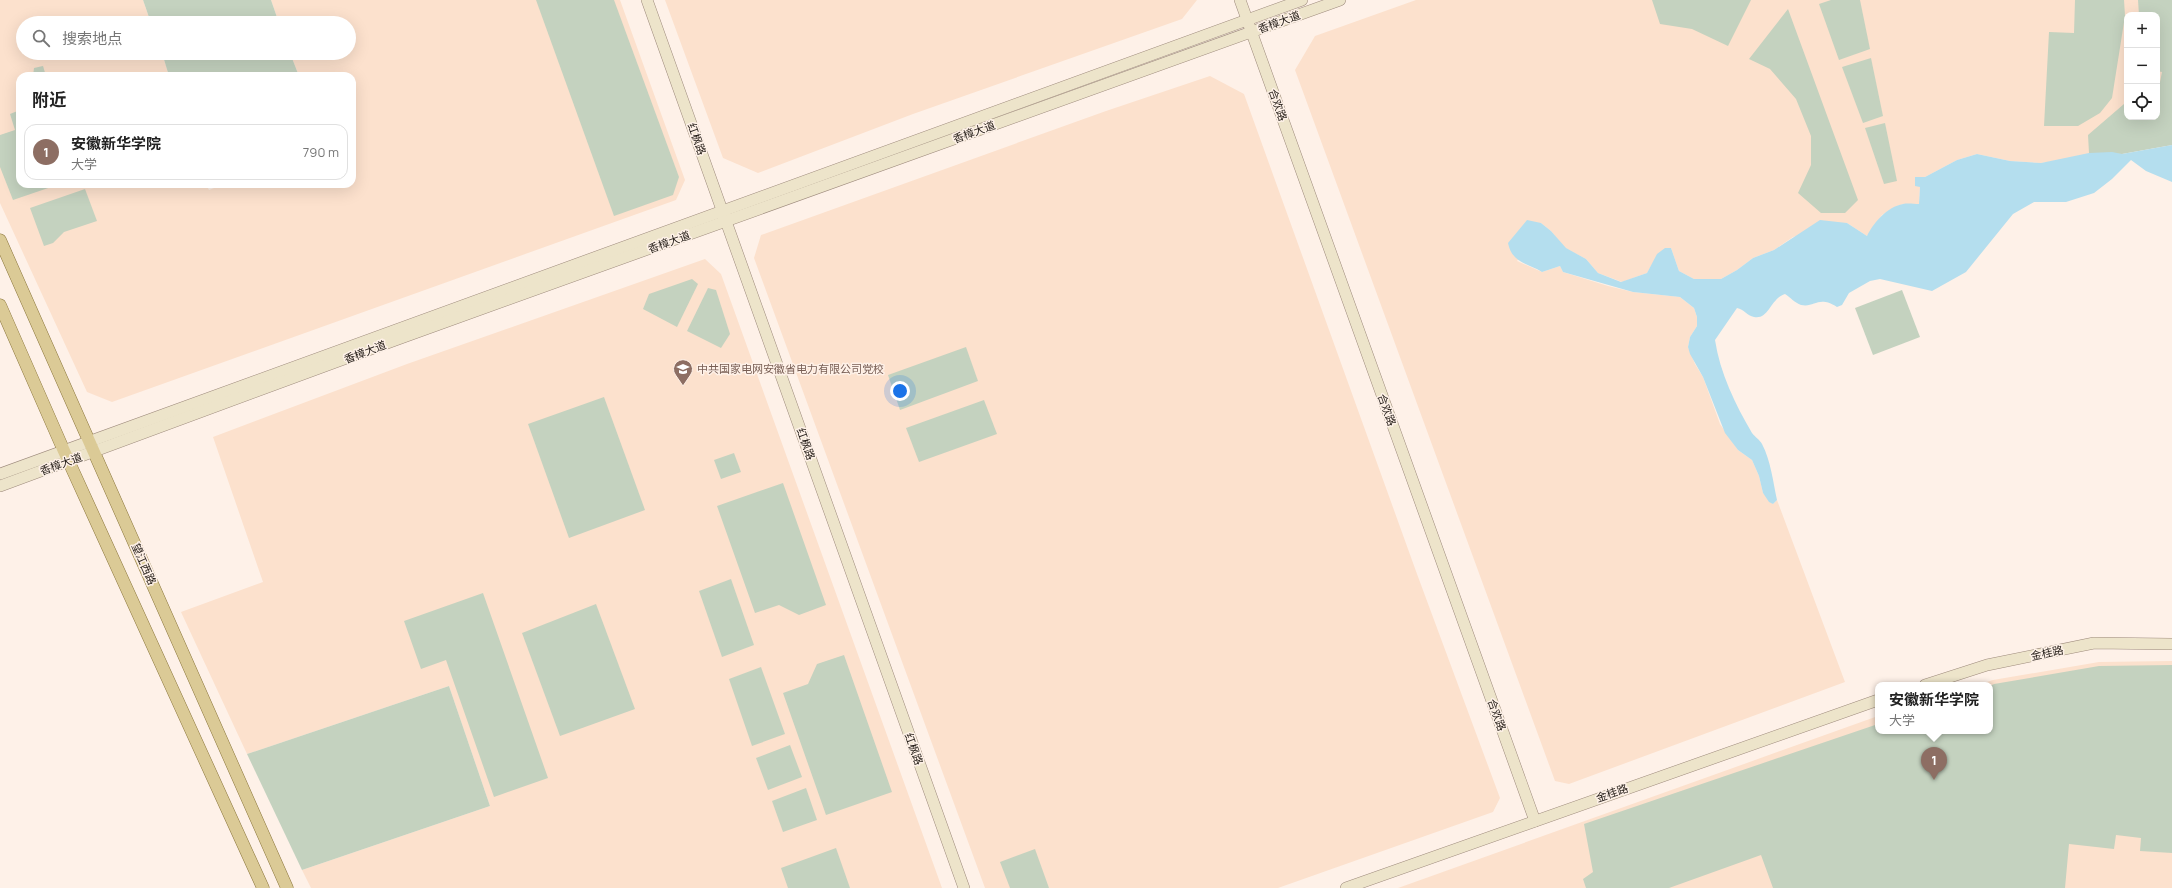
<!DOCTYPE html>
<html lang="zh">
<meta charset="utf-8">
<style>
body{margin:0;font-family:Manrope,"Noto Sans SC",sans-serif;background:#f2f2f2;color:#222}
.controls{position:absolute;right:12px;top:12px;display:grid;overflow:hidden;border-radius:8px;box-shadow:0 4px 16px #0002}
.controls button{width:36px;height:36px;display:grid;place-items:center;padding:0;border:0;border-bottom:1px solid #e0e0e0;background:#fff;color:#222;font:20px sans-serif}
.you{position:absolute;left:900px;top:391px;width:14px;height:14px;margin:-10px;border:3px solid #fff;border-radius:50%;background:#1a73e8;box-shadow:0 0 0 6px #1a73e833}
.badge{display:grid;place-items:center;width:26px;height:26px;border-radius:50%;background:#725328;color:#fff;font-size:13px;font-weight:700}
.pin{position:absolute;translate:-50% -33px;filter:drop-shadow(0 1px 2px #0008)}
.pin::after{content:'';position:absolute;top:21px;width:14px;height:12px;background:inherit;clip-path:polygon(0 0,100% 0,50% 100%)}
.popup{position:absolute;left:1875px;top:682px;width:118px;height:52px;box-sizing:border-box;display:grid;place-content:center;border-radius:8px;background:#fff;filter:drop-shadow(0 1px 3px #0005);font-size:13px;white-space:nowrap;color:#767676}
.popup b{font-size:15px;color:#222}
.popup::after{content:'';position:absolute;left:50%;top:100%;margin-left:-8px;border:8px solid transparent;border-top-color:#fff}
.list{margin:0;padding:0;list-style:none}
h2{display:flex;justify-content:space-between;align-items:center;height:52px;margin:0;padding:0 16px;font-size:17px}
h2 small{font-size:13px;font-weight:400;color:#767676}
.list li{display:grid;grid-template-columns:26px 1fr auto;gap:12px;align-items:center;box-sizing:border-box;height:56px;margin:0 8px 8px;padding:0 8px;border:1px solid #e0e0e0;border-radius:12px}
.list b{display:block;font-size:15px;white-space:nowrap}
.list p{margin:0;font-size:13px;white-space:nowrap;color:#767676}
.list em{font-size:13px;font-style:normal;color:#767676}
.icon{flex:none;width:22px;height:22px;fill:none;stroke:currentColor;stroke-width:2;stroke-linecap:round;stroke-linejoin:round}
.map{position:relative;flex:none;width:2172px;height:888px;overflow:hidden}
.search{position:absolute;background:#fff;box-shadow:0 4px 16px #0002;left:16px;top:16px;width:340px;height:44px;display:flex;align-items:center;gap:10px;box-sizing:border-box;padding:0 14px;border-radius:22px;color:#767676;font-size:15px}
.panel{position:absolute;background:#fff;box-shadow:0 4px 16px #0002;left:16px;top:72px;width:340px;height:116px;border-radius:12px}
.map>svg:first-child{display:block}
</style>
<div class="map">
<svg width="2172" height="888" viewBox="0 0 2172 888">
<rect width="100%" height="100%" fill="#fef1e8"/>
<g fill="#fce1cd" fill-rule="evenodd">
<path d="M0,0H143L151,23H23V53H162L169,76H20V184H206L209,190L224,184H352V76H299L290,53H349V23H279L271,0H620L685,180L676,200L112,402L87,392L0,203Z"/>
<path d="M665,0H1197L1182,19L913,114L758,173L723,158Z"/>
<path d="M1416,0H2172V145L2041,163L2010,161L1977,154L1957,160L1925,177H1915L1920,187L1919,204H1903L1893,208L1882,215L1867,236L1847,223L1793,237L1774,250L1753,258L1737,270L1721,279H1694L1679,271L1671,248L1651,266L1647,273L1622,282L1598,273L1586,259L1565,248L1551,231L1541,223L1517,261L1542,272L1560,266L1563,272L1608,286L1633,292L1680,297L1694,308L1697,317V326L1690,337L1688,347L1695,364L1703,377L1720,424L1738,450L1752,460L1759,476L1763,493L1773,504L1777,500L1845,682L1569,784L1555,781L1295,70L1315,36ZM2127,15H2157V117H2127Z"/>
<path d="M1210,76L1244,94L1417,574L1500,798L1493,812L1278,888H985L754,258L761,235L1106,111Z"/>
<path d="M705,259L721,274L942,888H311L302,870L490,806L449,686L247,754L181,612L263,582L213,437L407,364Z"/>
<path d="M2172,661V888H1398L1878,716V731H1990V685H1977L1993,680L2099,662Z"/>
</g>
<g fill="#c4d2bf">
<path d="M143,0H271L279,23H151Z"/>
<path d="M536,0H614L679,177L673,195L614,216Z"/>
<path d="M1652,0H1751L1728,46L1692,29L1660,24Z"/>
<path d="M1831,0H1860L1870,49L1839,60L1819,4Z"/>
<path d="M2075,0H2124L2125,16L2112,98L2100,113L2078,126H2044L2049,32L2074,33Z"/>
<path d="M2138,0H2172V145L2122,154L2089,153L2088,135L2124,104L2127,105V117H2157V97L2162,72L2157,71V15H2139Z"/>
<path d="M1788,9L1858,200L1845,213H1821L1798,193L1811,165V136L1796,99L1770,69L1749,59Z"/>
<path d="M162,53H290L299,76H169Z"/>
<path d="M1871,58L1883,116L1863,123L1842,67Z"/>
<path d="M43,66L46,76H33L34,68Z"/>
<path d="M20,110V184H60L13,200L0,167V135L15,130L10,114Z"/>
<path d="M1885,123L1897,181L1884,184L1865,128Z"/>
<path d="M85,189L97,221L64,232L53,243L44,246L30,208Z"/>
<path d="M692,279L698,284L677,327L643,309L649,294Z"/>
<path d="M708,288L716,290L730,334L721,348L687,331Z"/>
<path d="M1902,290L1920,337L1873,355L1855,308Z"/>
<path d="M966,347L978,381L900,410L888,375Z"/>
<path d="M604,397L645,510L569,538L528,424Z"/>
<path d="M984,400L997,434L919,462L906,428Z"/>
<path d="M734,453L741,472L721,479L714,460Z"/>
<path d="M783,483L826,605L799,615L779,605L755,613L717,506Z"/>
<path d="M731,579L754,645L722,657L699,591Z"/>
<path d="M483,593L548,778L494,797L446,660L421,669L404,621Z"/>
<path d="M596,604L635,709L560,736L522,633Z"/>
<path d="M844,655L892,792L826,815L783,693L808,684L817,664Z"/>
<path d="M2172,665V853L2140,851L2141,838L2116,835L2114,849L2069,844L2065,888H1773L1761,855L1669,888H1586L1583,879L1593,872L1584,824L1878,724V731H1990V686L1994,684L2099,666Z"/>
<path d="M761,667L785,734L752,746L729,679Z"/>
<path d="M449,686L490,806L302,870L247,754Z"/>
<path d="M790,745L802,777L768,790L756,758Z"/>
<path d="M806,788L817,820L783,832L772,801Z"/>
<path d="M836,848L850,888H788L781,868Z"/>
<path d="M1035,849L1049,888H1010L1000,862Z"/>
</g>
<path fill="#b4deee" d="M2172,145V182L2146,171L2131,160L2112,179L2094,193L2066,202H2034L2013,214L1966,272L1932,291L1880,279L1870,281L1849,293L1842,305L1837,307C1818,295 1815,308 1801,305C1795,303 1790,297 1785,294C1770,299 1769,320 1754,317C1747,316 1744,309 1737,308L1715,340C1720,373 1735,404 1752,433C1755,437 1760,440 1762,444C1771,461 1773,482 1777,500L1773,504L1769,502L1763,493L1759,476L1752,460L1738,450L1725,433L1703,377L1690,354L1688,347L1690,337L1697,326V317L1694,308L1680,297L1633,292L1563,272L1560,266L1542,272C1527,263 1512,263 1508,243L1527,220L1541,223L1551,231L1566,248L1586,259L1598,273L1621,282L1647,273L1657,254L1665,248H1671L1679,271L1694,279H1721L1737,270L1753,258L1774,250L1820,220L1847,223L1867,236C1874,222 1887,207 1903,204C1908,203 1914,204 1919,204L1920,187L1915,186V177H1925L1957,160L1977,154L2010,161L2041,163L2089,153L2112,152L2122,154Z"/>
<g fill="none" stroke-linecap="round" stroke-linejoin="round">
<g stroke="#9d8a7c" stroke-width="12">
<g id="secondary">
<path d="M647,0L964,888"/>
<path d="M1240,0L1535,821"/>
<path d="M0,474L1302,0"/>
<path d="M0,486L398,339L1340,0"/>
<path d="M1925,685L1987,665L2094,643L2172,644"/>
<path d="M1346,888L1878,700"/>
</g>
</g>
<g stroke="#8b763c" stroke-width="13">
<g id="primary">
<path d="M0,240L287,888"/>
<path d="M0,305L64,451L263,888"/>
</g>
</g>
<use href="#secondary" stroke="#ede4ca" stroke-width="11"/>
<use href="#primary" stroke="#dbca96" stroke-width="12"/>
</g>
<defs>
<g id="university-pin" transform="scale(1)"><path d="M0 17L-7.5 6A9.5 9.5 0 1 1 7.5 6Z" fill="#8d6e63" stroke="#fef1e8"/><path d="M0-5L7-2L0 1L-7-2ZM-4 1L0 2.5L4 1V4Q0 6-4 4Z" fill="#fff"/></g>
</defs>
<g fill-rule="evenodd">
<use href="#university-pin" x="683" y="369"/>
</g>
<g text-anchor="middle" stroke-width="3" stroke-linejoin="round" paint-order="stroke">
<g font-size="11" fill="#231c16" stroke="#fef1e8">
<text transform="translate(1279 22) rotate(-20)" y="4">香樟大道</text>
<text transform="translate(1278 105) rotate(70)" y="4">合欢路</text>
<text transform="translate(974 132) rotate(-20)" y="4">香樟大道</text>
<text transform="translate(697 139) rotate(70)" y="4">红枫路</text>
<text transform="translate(669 242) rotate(-20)" y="4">香樟大道</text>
<text transform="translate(365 352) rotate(-21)" y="4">香樟大道</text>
<text transform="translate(1387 410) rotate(70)" y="4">合欢路</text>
<text transform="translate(806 444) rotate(70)" y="4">红枫路</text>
<text transform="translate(61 464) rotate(-20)" y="4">香樟大道</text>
<text transform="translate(144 564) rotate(66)" y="4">望江西路</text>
<text transform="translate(2047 653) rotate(-12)" y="4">金桂路</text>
<text transform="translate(1497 715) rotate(70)" y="4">合欢路</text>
<text transform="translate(914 749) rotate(70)" y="4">红枫路</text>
<text transform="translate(1612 793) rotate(-19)" y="4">金桂路</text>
</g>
<g font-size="11" fill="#785e54" stroke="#fef1e8" text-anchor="start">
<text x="697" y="373">中共国家电网安徽省电力有限公司党校</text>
</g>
</g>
</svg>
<div class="controls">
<button>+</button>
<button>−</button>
<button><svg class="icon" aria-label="locate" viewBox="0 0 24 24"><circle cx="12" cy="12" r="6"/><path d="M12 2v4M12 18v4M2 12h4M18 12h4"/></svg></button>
</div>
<div class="you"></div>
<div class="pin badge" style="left:1934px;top:780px;background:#8d6e63">1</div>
<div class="popup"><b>安徽新华学院</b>大学</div>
<div class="search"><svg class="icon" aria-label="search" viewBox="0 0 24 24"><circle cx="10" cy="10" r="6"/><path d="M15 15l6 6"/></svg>搜索地点</div>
<section class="panel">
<h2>附近<small></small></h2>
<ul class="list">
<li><span class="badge" style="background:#8d6e63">1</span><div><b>安徽新华学院</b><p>大学</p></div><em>790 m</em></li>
</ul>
</section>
</div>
